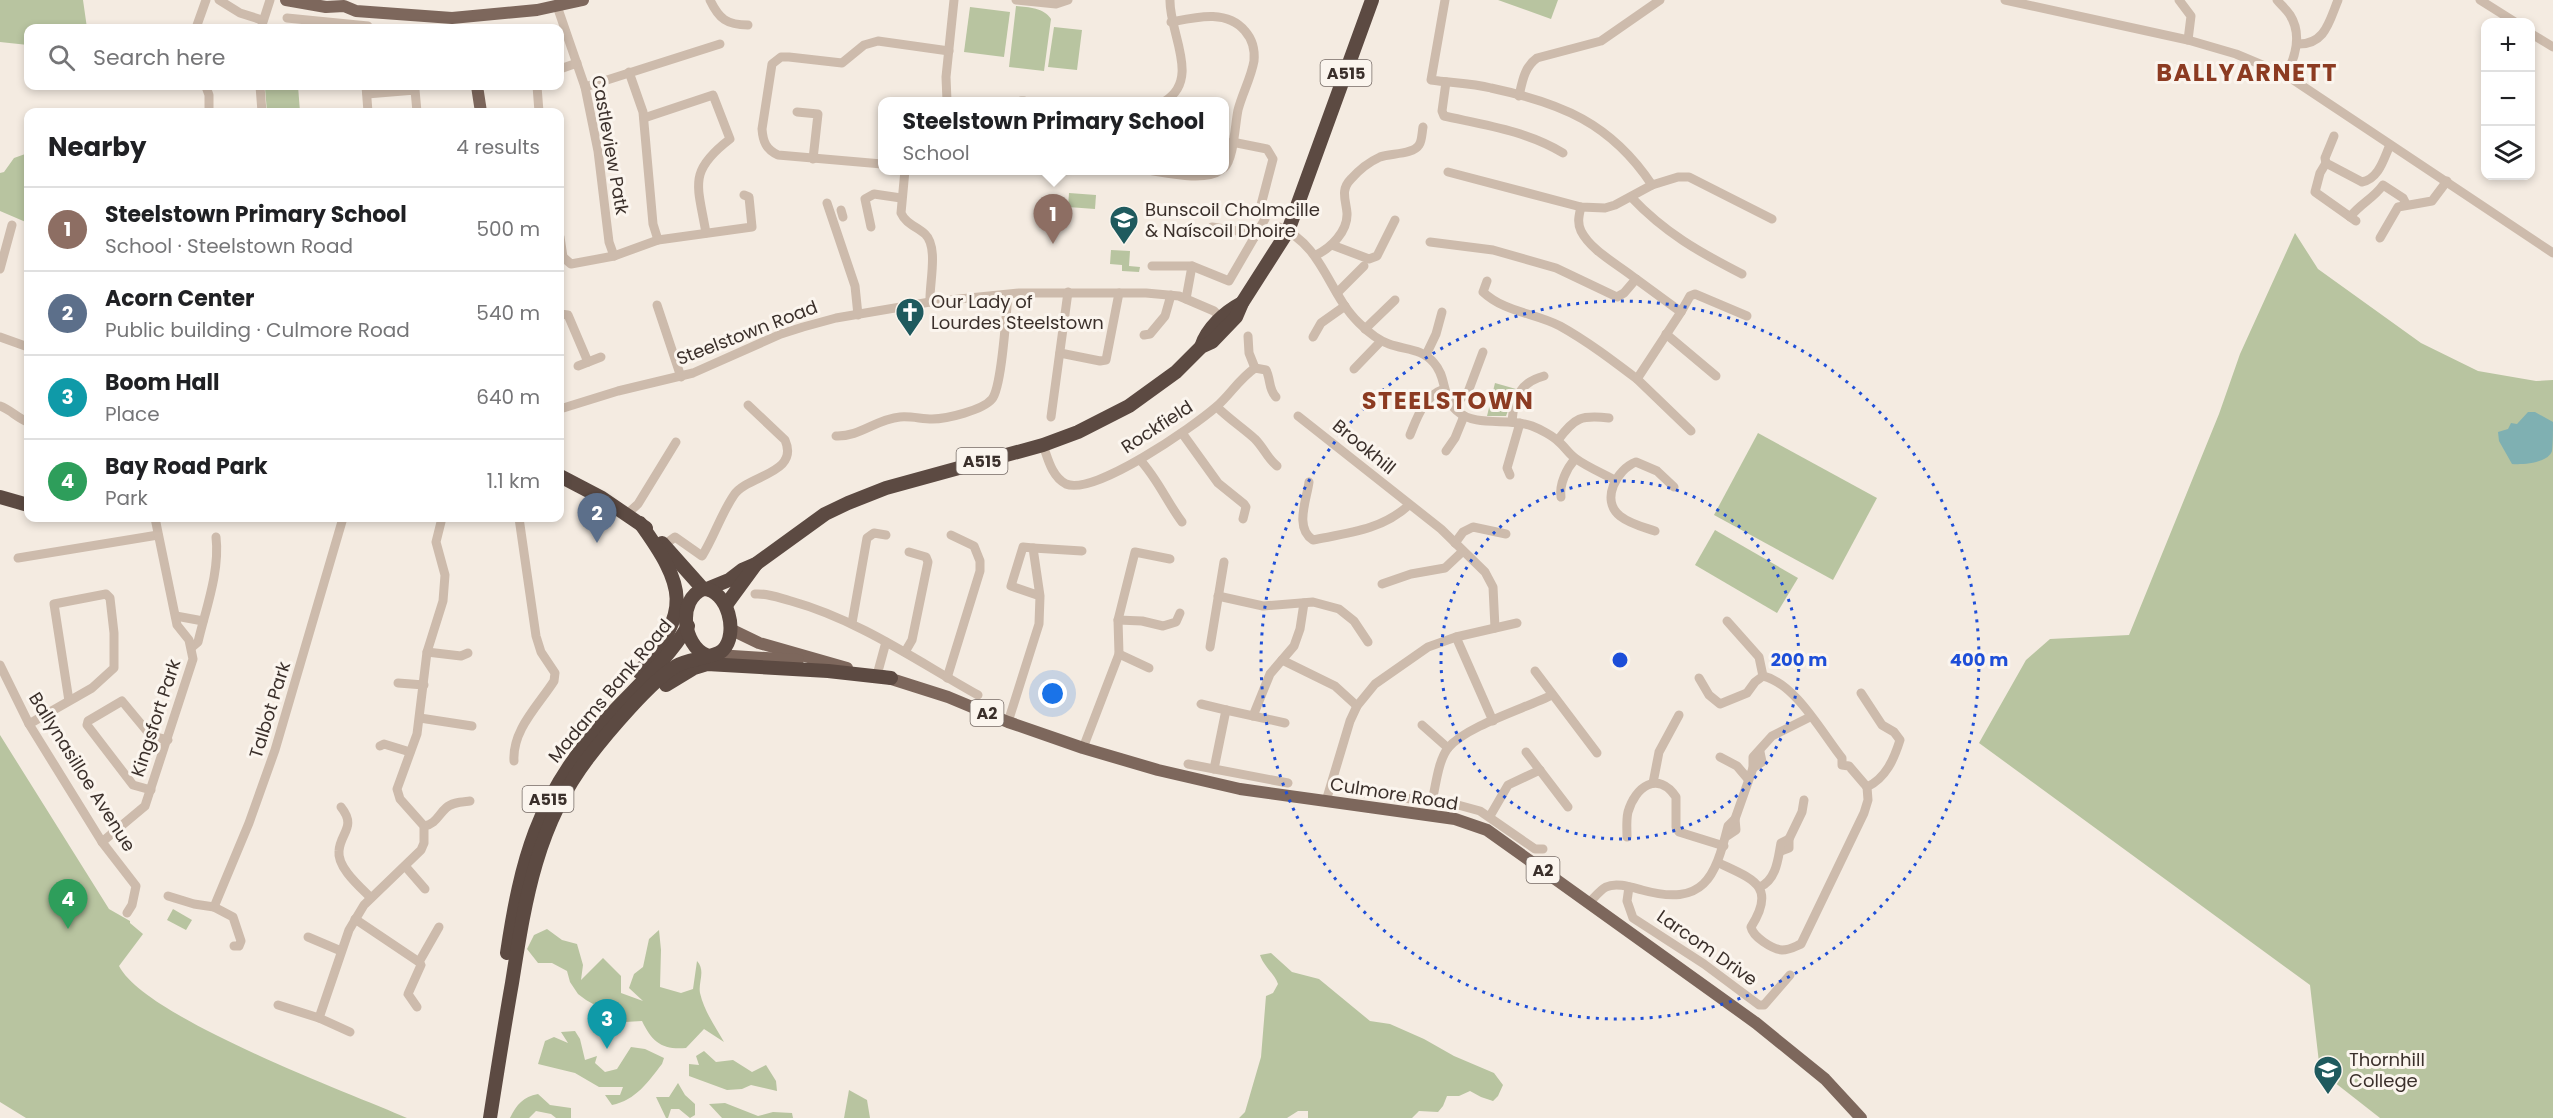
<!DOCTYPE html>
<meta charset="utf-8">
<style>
body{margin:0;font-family:Poppins,sans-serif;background:#f2f2f2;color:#202124}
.controls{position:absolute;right:18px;top:18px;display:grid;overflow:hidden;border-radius:12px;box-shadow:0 3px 9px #0003}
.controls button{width:54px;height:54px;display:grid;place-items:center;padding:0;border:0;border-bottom:2px solid #e0e0e0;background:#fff;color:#202124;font:30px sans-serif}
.you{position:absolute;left:1053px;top:694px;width:21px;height:21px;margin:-15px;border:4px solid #fff;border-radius:50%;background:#1a73e8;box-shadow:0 0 0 9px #1a73e833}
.badge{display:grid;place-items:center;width:39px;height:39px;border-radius:50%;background:#1f5a5e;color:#fff;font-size:20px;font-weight:700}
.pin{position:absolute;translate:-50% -50px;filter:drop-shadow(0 2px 3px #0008)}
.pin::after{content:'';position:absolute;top:32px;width:21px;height:18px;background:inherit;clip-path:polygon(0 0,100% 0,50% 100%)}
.popup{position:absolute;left:878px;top:97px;width:351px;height:78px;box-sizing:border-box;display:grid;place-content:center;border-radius:12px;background:#fff;filter:drop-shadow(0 2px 4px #0005);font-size:20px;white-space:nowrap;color:#757577}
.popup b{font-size:22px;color:#202124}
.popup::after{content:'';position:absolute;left:50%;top:100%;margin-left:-12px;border:12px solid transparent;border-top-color:#fff}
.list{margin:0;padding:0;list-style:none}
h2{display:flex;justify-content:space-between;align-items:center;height:78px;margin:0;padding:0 24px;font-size:26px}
h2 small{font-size:20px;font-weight:400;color:#757577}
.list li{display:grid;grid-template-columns:39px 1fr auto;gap:18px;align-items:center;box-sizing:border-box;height:84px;padding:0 24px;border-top:2px solid #e0e0e0}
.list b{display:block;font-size:22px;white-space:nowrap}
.list p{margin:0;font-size:20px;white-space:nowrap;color:#757577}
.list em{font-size:20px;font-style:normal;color:#757577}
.icon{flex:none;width:33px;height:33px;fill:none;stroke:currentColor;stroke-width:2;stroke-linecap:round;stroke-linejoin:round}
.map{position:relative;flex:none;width:2553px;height:1118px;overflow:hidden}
.search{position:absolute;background:#fff;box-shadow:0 3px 9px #0003;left:24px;top:24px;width:540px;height:66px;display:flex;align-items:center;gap:15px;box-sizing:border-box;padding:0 21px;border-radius:12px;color:#757577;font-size:22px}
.panel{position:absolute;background:#fff;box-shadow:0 3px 9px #0003;left:24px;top:108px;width:540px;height:414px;border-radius:12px}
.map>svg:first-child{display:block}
</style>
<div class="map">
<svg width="2553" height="1118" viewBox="0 0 2553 1118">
<rect width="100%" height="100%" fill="#f4ebe1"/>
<g fill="#b8c4a0">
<path d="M0,0H83L87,28H28V45L0,42Z"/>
<path d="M1498,0H1558L1551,19Z"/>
<path d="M1016,6C1029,7 1044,8 1051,19L1044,71L1009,67Z"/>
<path d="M970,7L1010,12L1004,57L964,52Z"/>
<path d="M1054,27L1082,30L1077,70L1048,67Z"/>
<path d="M298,86L300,112H267L265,88Z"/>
<path d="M28,153V223L0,211V173L4,172L14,158Z"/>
<path d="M1069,193L1096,195L1095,209L1068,207Z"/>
<path d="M2295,233L2318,269L2421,343L2478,371L2536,381L2553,380V1118H2380L2320,1071L2310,985L1979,743L2026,660L2050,639L2129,635L2219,414L2240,354Z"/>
<path d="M1111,250L1130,251L1129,266L1140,267L1139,272L1122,271V265L1110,264Z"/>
<path d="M1495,383L1516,389L1506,416H1487Z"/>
<path d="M1758,433L1877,498L1833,580L1714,515Z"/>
<path d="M1715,530L1798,578L1777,613L1695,565Z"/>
<path d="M0,735L109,909L130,921V923L143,934L119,966C146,1018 347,1092 407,1118H26L0,1102Z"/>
<path d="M173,909L192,920L186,930L167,920Z"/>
<path d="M547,929L562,940L577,944L583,965L581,980L603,958L621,976V993L643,1001L629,988L634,974L643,967L649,939L659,930L661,950L660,987L681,993L693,989L697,961C706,971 698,982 700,993C704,1011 715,1026 724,1042L704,1029L686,1048C662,1050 652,1042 642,1021L625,1022L586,1000L578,994L570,982L567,971L552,963H538L527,949L534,935Z"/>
<path d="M1271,953L1292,972L1319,979L1370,1021L1390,1024L1424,1039L1454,1056L1494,1073L1503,1085L1498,1096L1493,1101L1481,1097L1470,1091L1459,1096H1447L1443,1106L1438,1112L1419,1111L1412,1118H1308V1111H1298L1287,1118H1239L1245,1112L1261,1057L1266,996L1273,993L1278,984C1274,973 1264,967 1260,955Z"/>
<path d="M575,1031L580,1039L585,1060L597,1056L595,1063L605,1072L617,1069L631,1047L645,1049L664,1058L662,1064C648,1082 636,1100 612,1105L605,1095H620L623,1087H599L575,1073L538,1064L545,1041L554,1037L568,1043L561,1032Z"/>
<path d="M704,1051L716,1062L733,1060L752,1072L766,1065L776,1081L777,1091L751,1085L742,1089L727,1090L689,1076V1064L699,1065L696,1056Z"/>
<path d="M678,1083L685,1095L695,1104V1115L690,1118L679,1109H671L668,1118H666L656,1097H669Z"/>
<path d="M849,1090L867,1100L870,1118H844Z"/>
<path d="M538,1094L550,1105L571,1108V1118H556L551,1114L536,1111L529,1118H510C517,1104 523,1097 538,1094Z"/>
<path d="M725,1103L758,1116L773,1112L792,1113L793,1118H722L709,1104Z"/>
</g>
<path fill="#7fb0b2" d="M2528,412H2535L2553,422C2553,430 2553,444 2552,451C2548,463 2523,465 2512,464L2499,441L2498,432L2508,429L2511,423L2517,424Z"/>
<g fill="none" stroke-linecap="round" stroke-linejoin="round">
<g stroke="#cdbbac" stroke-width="9">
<path d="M219,0L240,13L262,20"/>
<path d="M710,0C719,19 727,25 748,25"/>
<path d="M1016,0L1056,4L1068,0"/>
<path d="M1445,0L1431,80C1451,83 1471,83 1491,88C1561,103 1611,123 1652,185L1678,177H1689L1772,219"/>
<path d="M2005,0L2188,40L2236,54L2286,75L2553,253"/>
<path d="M2179,0L2191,16L2188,40"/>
<path d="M2277,0C2281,5 2286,9 2290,15C2302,34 2296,56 2286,75"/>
<path d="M2480,0L2515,22"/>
<path d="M557,6L585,87L598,151L609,242L614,256"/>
<path d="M287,18L368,26"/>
<path d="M1171,22C1196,17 1227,9 1245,31C1253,40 1255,50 1254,61C1251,78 1242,94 1238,110C1235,124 1234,159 1224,168"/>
<path d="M196,28L206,0"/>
<path d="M261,28L270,0"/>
<path d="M2530,33L2553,47"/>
<path d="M2297,44C2325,45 2329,22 2338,0"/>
<path d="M560,69L577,63"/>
<path d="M629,72L643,112L653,224L658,240"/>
<path d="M1446,82L1442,111L1444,116C1485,125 1527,131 1563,153"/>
<path d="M260,86L262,112"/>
<path d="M366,86L368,112"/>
<path d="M537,86L539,112"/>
<path d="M206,87L209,95V112"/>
<path d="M585,87L720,44"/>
<path d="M367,94L415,90L417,112"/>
<path d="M1519,96C1522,83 1524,67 1537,58L1601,41L1660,0"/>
<path d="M947,101L946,77L954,0"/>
<path d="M1021,101H1024"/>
<path d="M1165,101C1201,79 1169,33 1170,0"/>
<path d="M797,112L818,114L813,159"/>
<path d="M644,118L713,95L730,139C687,172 698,185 706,233"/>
<path d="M2334,136L2325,158L2326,163L2362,182C2379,179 2384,158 2390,145"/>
<path d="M1232,142L1267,149L1273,159L1261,205"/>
<path d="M2326,163L2320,173L2315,192L2356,221"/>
<path d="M882,164L778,155C766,149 763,142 762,129L772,64L781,57H789L842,63L864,45L878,41L949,51"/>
<path d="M905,170L901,213C906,224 916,226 925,234C939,247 929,284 930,302"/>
<path d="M1147,170C1167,173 1205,182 1221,170"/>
<path d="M1448,172L1581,207L1605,208L1615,205L1652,185"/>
<path d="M1631,197C1665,233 1699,252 1742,274"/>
<path d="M827,203L855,286L858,315"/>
<path d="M841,210L843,217"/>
<path d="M2350,217C2360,204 2374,198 2383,185L2403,198L2406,204"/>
<path d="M871,227L865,199L874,194L901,198"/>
<path d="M1212,227L1244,232L1255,237"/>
<path d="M1279,227C1323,245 1328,293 1359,323C1368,332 1377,340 1389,344C1405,350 1422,348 1434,363C1447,377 1441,396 1457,411C1476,428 1509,417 1532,426C1540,429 1553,436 1559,442C1565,447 1569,454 1575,458C1587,467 1602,473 1615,480"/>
<path d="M560,237L563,257L571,264L614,256L658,240L752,227L749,197L744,195"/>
<path d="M2380,238L2398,207L2432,201L2447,181"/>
<path d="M1430,242L1493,250L1556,268L1617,297L1624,293L1636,279C1619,265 1591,251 1581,231C1577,223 1579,215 1581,207"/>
<path d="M1332,245L1369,259L1377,256L1395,220"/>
<path d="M1316,255C1331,248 1348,231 1347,213C1346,200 1340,190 1351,179C1359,170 1369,162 1380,157C1390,153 1413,155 1419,145C1422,141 1422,132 1423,127"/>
<path d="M1152,266H1192L1229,281L1265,219"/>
<path d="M0,269L12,225"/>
<path d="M1487,281L1483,292C1504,312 1535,313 1560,326C1587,341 1612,360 1637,379L1681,312L1636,279"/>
<path d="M1337,293L1364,266"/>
<path d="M1186,299L1192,266"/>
<path d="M657,305L681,377"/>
<path d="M1681,312L1690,296L1695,294L1747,316"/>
<path d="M560,314L568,315L588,362"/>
<path d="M1365,329L1395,300"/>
<path d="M1666,334L1716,376"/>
<path d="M1144,335L1150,334L1165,316L1171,295"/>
<path d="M1248,336L1249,353L1255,368"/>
<path d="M0,337L28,347"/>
<path d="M1313,337L1321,323L1345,306"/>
<path d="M1060,353L1100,361L1106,360L1119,293"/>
<path d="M1426,355L1436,334L1442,312"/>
<path d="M578,366L601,357"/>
<path d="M1354,369L1381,341"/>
<path d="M1637,379L1691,431"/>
<path d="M0,406C11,410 17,418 28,422"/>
<path d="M1453,406L1468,392L1483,352"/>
<path d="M1217,407C1229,419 1243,428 1255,439C1264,448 1267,458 1277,466"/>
<path d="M560,409L618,391L693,373L781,334L803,327L836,318L930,302L1019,293H1146L1179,296L1214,311L1223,320"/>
<path d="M1298,416L1441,529L1485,572L1493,587L1495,628"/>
<path d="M1051,417L1068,292"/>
<path d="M1512,421C1514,398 1520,382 1544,376"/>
<path d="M1182,433L1218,483L1244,504L1246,507L1243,519"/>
<path d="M1410,435C1417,418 1424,396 1444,389"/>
<path d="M836,436C860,437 876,419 900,417C911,416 922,419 932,419C947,419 983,410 992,399C1002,387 1006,314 1008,295"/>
<path d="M1558,440C1575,417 1581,415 1609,418"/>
<path d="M1043,445C1048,459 1052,477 1066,484C1094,496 1193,427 1216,407C1230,395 1239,379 1255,368L1266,370C1271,379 1268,389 1276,397"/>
<path d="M1446,451L1455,438L1464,416"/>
<path d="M1140,460C1157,478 1167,502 1182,522"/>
<path d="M1510,475L1507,468L1520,423"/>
<path d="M1309,482C1307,499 1294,528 1313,540C1348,533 1382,530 1409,505"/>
<path d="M1561,497C1559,484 1567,468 1575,459"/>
<path d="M627,514L638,504L676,442"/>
<path d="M1655,531C1643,527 1630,524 1620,516C1600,500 1617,469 1636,462L1657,471L1674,487"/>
<path d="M1455,543L1463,532L1473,527L1506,534"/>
<path d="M664,545L675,537L702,556C714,537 721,514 734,495C747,475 800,474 785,440L748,405"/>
<path d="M1033,548L1082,551"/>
<path d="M18,558L158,535"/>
<path d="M1382,584L1411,574L1445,568L1463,551"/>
<path d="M755,594C768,593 779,598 791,601C859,620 917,661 978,695"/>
<path d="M1218,596L1263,606L1313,602L1339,609L1354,621L1368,642"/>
<path d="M176,616L203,621"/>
<path d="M1118,620L1142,621L1163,626L1176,622L1180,613"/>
<path d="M1727,621L1759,657L1763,676C1795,683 1822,733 1842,758V765L1849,766L1867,787"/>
<path d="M852,623L867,538L874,533L886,535"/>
<path d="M1456,637L1493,721"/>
<path d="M192,647L198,642C206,608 220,571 216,537"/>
<path d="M1210,647L1224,562"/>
<path d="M427,652L461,656L468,653"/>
<path d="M905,652L912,640L928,562L926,557L909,552"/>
<path d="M1119,654L1149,668"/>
<path d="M1282,660L1335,686L1357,706"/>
<path d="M0,665L29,724L102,842L136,886L132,905L127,913"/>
<path d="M1535,671L1597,753"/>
<path d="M877,675L886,642"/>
<path d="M947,678L980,571V561L974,546L951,535"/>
<path d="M1699,678L1709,695L1720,704L1747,693L1755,682L1763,676"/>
<path d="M398,683L424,685"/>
<path d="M1201,704L1226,710L1214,769"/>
<path d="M1226,710L1285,723"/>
<path d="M1253,716L1270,674L1294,646L1300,629L1304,603"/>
<path d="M420,718L472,726"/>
<path d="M1008,722L1039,624L1040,596L1033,548L1023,547L1011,586L1040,596"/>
<path d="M29,724L92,688L114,668V633L110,598L106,594L54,604L69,701"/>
<path d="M1422,725L1448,748"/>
<path d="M380,746L384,744L410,752"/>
<path d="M1083,748L1119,654L1118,620L1135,552L1170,559"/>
<path d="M1526,752L1568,807"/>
<path d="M1720,757L1737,766L1748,779"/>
<path d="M514,761C512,730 538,706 554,681L555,673L541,652L536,636L519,518"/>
<path d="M1188,764L1288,783"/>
<path d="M1753,768L1762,762L1760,752"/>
<path d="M1653,783L1659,752L1679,715"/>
<path d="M151,790L133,785L87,725L88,721L122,701L151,736L168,740"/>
<path d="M1365,793L1458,805L1480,811L1535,849H1543"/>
<path d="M1326,801L1350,721L1357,706L1375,684L1428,647L1456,637L1517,623"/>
<path d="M1432,801C1436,785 1438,761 1448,748C1466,726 1526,708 1552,695"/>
<path d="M341,807C357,827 340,833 339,851C337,867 359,886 370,897"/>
<path d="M1490,816L1508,785L1540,770"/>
<path d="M424,826C436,824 438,815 446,808C452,802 462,802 470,801"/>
<path d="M1727,836L1736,830L1735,819"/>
<path d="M1627,837C1627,829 1626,820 1628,812C1635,787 1658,770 1676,797V827L1679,832L1724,846"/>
<path d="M102,842L145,806L193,659L189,640L177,625L155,518"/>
<path d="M1781,851L1789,848V839L1802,812L1804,800"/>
<path d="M1719,863C1753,879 1777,886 1751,927C1753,937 1772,949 1782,950C1790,950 1794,947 1801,944L1864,813L1868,800L1867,787C1886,778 1894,759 1900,740L1894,732L1882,725L1861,693"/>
<path d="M405,866L425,889"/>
<path d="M1629,887L1627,901L1633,918L1704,964L1759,1005H1764L1790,975"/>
<path d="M1760,887C1777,879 1778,858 1781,843L1789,839"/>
<path d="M168,896L194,904L214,907"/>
<path d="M1589,903C1594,898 1600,890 1606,887C1616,882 1631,887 1642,890C1704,907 1715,878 1728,826L1735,819L1753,768V757L1772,736L1810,717"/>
<path d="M355,919L419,962L421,965L408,994L417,1007"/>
<path d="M308,937L341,951"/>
<path d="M234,946H239L241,941L233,917L214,907L249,823L275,750L343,518"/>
<path d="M419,962L439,927"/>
<path d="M278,1005L319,1018L350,1032"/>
<path d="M319,1018L349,930L364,905L421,850L424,843V826L400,799L397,789L417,734L427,652L443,601L445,575L436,542L442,518"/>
</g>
<g stroke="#7d675c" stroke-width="12">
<path d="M286,0L326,7L344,6L356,11L452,18L537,10L583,0"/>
<path d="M477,86L481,112"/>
<path d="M730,629L759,643L847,668"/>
<path d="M717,655L798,660"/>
<path d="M882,676L948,697L1008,722L1083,748L1158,770L1240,789L1455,819L1487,830L1756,1023L1825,1079L1861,1118"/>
</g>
<g stroke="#5c4a42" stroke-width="14">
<path d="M1201,347C1207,328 1225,312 1242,303"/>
<path d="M560,476L602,498L646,528"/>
<path d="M0,497L28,505"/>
<path d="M662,543L703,589"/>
<path d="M707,589L729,580L742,570L756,564L825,514L848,503L886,488L1043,445L1078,432L1129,406L1176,372L1201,347L1212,342L1236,317L1242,303L1288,231L1372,0"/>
<path d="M726,605L756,564"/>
<path d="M639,672C692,611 686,587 640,523"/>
<path d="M666,685L694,668L707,664L828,671L891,678"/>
<path d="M507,953C521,860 537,798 601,725C630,692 665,664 688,626"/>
<path d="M490,1118C497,1073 504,1028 512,983C525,901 536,826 588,758C607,733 651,681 676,666C689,658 715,658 723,650C739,634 728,589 703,589C677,600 683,645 706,655"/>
</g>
</g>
<g fill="none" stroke="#1d4ed8" stroke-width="3" stroke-dasharray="3 6">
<circle cx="1620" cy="660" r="179"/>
<circle cx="1620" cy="660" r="359"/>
</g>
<defs>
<g id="school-pin" transform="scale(1.5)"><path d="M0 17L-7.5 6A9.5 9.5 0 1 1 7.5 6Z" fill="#1f5a5e" stroke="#fbf5ee"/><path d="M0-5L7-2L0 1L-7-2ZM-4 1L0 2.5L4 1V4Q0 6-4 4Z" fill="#fff"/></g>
<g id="church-pin" transform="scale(1.5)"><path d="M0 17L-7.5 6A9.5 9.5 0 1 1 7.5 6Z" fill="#1f5a5e" stroke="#fbf5ee"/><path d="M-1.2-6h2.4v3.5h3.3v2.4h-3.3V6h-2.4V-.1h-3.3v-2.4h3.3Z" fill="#fff"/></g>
</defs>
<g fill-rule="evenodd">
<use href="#school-pin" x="1124" y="220"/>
<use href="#church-pin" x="910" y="312"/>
<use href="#school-pin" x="2328" y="1070"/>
</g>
<g text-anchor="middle" stroke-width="6" stroke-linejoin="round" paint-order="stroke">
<g fill="#fbf5ee" stroke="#756b66" stroke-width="1.5">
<rect x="1320.5" y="60" width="51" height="26" rx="4.5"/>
<rect x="956.5" y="448" width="51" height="26" rx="4.5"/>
<rect x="970.5" y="700" width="33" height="26" rx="4.5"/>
<rect x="522.5" y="786" width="51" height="26" rx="4.5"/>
<rect x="1526.5" y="857" width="33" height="26" rx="4.5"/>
</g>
<g font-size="16" font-weight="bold" fill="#3b302b">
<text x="1346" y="79">A515</text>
<text x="982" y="467">A515</text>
<text x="987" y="719">A2</text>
<text x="548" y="805">A515</text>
<text x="1543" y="876">A2</text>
</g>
<g font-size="18" fill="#3b302b" stroke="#fbf5ee">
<text transform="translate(610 145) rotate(80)" y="6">Castleview Patk</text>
<text transform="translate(747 333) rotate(-21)" y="6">Steelstown Road</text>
<text transform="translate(1157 427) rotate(-33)" y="6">Rockfield</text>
<text transform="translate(1364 447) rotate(39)" y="6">Brookhill</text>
<text transform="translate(610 691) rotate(-50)" y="6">Madams Bank Road</text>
<text transform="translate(270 710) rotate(-73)" y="6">Talbot Park</text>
<text transform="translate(156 718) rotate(-72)" y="6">Kingsfort Park</text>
<text transform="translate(82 772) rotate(58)" y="6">Ballynasilloe Avenue</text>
<text transform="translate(1394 794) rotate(9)" y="6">Culmore Road</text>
<text transform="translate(1707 948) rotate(35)" y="6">Larcom Drive</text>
</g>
<g font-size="18" fill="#3b302b" stroke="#fbf5ee" text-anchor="start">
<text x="1145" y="216">Bunscoil Cholmcille<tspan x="1145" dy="21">&amp; Naíscoil Dhoire</tspan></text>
<text x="931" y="308">Our Lady of<tspan x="931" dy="21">Lourdes Steelstown</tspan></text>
<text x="2349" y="1066">Thornhill<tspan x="2349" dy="21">College</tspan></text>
</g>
<g font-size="24" font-weight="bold" letter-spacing="1.5" fill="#8c3b22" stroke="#fbf5ee">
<text x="2247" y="81">BALLYARNETT</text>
<text x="1448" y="409">STEELSTOWN</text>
</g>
</g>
<circle cx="1620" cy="660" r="9" fill="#1d4ed8" stroke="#fbf5ee" stroke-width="3"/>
<g font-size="18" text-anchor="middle" font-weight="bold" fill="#1d4ed8" stroke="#fbf5ee" stroke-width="6" stroke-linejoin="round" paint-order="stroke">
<text x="1799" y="666">200 m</text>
<text x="1979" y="666">400 m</text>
</g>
</svg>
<div class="controls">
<button>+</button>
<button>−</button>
<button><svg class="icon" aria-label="layers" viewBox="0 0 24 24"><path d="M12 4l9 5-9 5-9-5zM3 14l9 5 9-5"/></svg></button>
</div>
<div class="you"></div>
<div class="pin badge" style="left:1053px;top:244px;background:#8d6e63">1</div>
<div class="popup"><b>Steelstown Primary School</b>School</div>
<div class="pin badge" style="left:597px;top:543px;background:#5c6f8a">2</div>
<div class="pin badge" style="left:607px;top:1049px;background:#0f9aa8">3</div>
<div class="pin badge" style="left:68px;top:929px;background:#2e9e5b">4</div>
<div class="search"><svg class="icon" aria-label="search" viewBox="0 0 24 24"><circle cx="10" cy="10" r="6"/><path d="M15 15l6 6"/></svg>Search here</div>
<section class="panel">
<h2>Nearby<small>4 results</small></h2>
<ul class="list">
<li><span class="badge" style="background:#8d6e63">1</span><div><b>Steelstown Primary School</b><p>School · Steelstown Road</p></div><em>500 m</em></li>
<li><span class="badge" style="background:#5c6f8a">2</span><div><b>Acorn Center</b><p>Public building · Culmore Road</p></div><em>540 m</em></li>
<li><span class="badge" style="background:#0f9aa8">3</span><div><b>Boom Hall</b><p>Place</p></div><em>640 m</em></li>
<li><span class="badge" style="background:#2e9e5b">4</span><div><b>Bay Road Park</b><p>Park</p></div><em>1.1 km</em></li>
</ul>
</section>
</div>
